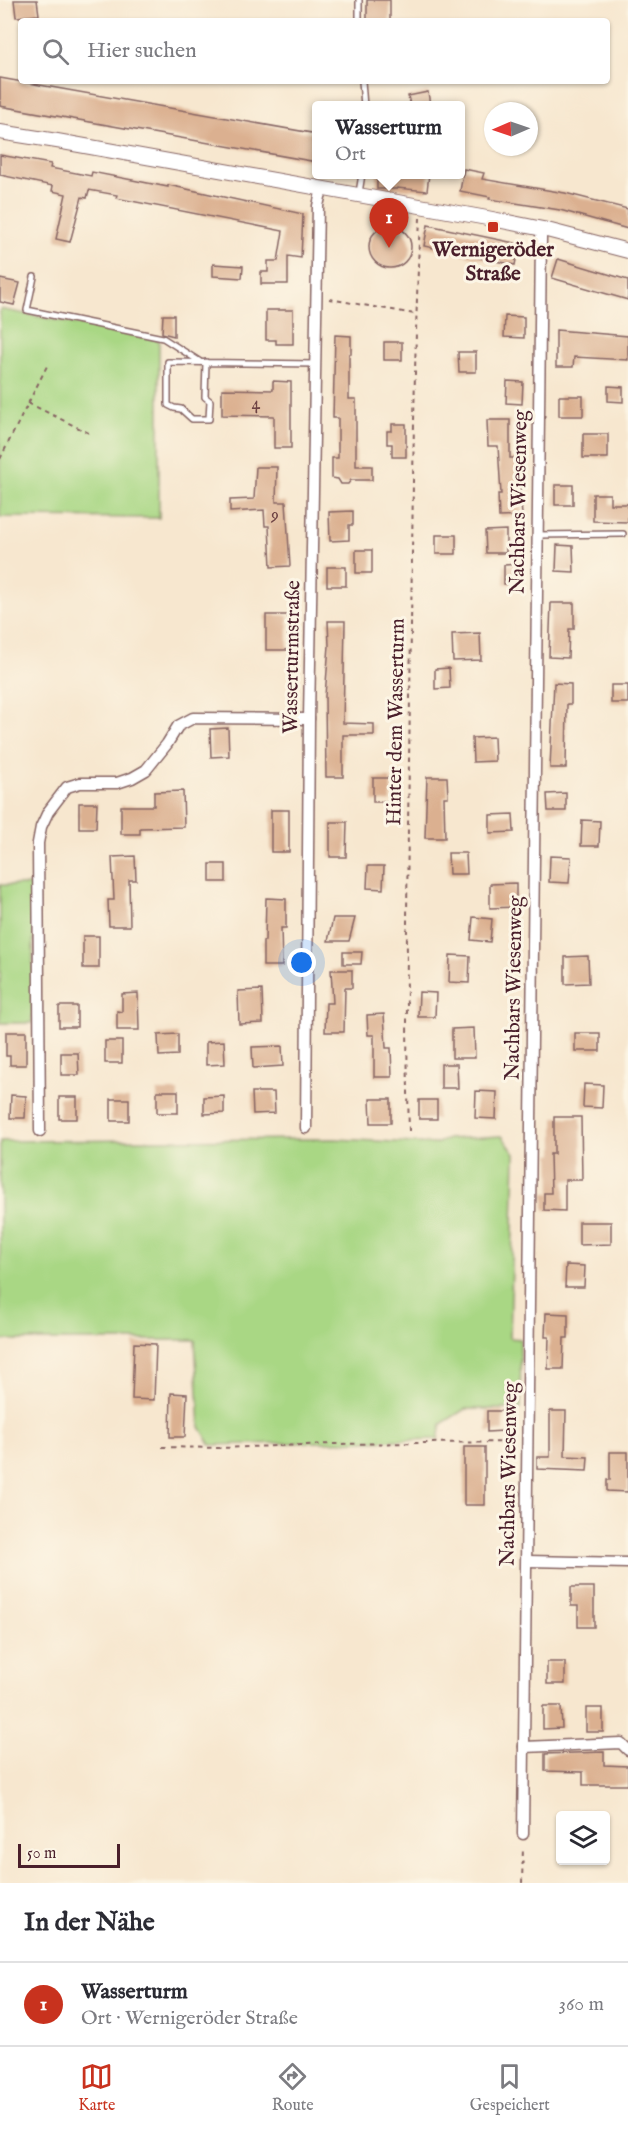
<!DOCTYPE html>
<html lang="de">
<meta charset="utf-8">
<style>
body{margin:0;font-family:"IM FELL English",serif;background:#f7f7f7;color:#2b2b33}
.controls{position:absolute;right:18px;bottom:18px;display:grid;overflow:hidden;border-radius:6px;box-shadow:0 2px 4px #0004}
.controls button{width:54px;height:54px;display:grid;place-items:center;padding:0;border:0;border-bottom:2px solid #e1e1e2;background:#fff;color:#2b2b33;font:30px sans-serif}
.compass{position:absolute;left:484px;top:102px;width:54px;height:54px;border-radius:50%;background:#fff;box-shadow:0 2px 4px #0004;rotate:268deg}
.scale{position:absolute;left:18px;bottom:15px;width:102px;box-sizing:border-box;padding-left:6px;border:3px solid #4a1f2b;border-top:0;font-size:16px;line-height:21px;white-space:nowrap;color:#4a1f2b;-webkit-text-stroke:4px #fcf5e5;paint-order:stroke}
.you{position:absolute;left:302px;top:963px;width:21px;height:21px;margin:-15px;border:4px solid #fff;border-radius:50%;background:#1a73e8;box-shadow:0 0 0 9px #1a73e833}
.badge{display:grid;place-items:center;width:39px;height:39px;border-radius:50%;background:#c8321e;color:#fff;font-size:20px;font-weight:700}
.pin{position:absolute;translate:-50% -50px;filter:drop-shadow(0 2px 3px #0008)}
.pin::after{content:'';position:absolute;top:32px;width:21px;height:18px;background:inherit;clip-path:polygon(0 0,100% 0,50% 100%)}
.popup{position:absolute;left:312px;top:101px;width:153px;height:78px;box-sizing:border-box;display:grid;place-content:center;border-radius:6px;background:#fff;filter:drop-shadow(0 2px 4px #0005);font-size:20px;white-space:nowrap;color:#7c7c81}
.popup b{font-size:22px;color:#2b2b33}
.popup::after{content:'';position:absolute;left:50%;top:100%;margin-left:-12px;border:12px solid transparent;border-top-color:#fff}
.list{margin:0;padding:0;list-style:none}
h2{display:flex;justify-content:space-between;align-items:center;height:78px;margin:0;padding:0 24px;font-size:26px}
h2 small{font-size:20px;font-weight:400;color:#7c7c81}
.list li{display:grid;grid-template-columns:39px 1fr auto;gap:18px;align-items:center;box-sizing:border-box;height:84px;padding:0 24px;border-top:2px solid #e1e1e2}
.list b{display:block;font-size:22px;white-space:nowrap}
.list p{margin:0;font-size:20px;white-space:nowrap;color:#7c7c81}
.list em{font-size:20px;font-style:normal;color:#7c7c81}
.icon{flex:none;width:33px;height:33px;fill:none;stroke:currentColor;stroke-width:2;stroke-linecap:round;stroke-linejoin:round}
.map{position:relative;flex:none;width:628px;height:1883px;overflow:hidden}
.search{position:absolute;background:#fff;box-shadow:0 2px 4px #0004;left:18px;right:18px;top:18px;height:66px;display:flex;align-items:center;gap:15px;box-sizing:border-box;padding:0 21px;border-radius:6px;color:#7c7c81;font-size:22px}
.sheet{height:162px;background:#fff}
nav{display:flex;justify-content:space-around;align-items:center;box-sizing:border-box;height:84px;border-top:2px solid #e1e1e2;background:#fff;font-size:16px;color:#7c7c81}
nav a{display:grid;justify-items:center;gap:3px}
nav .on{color:#c8321e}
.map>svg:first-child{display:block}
</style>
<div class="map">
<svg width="628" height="1883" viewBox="0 0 628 1883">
<rect width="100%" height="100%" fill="#fcf5e5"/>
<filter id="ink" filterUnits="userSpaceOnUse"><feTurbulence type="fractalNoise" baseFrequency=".0167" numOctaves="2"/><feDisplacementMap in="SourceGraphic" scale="12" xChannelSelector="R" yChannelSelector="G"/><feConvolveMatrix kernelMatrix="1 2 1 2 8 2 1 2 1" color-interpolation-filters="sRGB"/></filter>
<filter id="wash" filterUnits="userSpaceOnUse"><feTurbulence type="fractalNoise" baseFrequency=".008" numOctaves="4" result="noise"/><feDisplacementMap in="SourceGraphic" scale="24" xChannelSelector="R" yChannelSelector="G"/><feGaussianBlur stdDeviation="1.35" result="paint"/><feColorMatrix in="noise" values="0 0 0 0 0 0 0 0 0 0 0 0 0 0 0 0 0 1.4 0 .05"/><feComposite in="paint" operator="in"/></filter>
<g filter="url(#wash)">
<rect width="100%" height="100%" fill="#f7e7cf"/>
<g fill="#a9d784" stroke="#7a7b58" stroke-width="1.5">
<path d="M0,309L159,340V518L0,517Z"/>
<path d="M0,885H34L32,1023H0Z"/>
<path d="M502,1136L515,1154L510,1338L520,1339L521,1409H465L441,1424L438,1439L211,1445L200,1427L195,1340H0V1141L335,1139L435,1144L448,1139Z"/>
</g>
<g id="blocks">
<g fill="#dbb090">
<path d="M14,0H37L39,15L16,17Z"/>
<rect x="367" y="0" width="23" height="21"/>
<path d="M0,78L317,134V162L0,106Z"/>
<path d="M428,92L430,105H410L408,96Z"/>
<path d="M0,155L51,164L50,168L91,176L92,172L168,187V185L303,214L301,258L288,256V284H261V272H268V261H278L283,231L116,198L117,195L89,190L87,198L82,197L70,242L56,239L66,194L52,191L53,186L0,175Z"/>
<path d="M464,169L484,173L482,179L565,193L628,209V229L560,210L489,199L490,197L460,191Z"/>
<path d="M377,174H429L427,191L397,188V189H377Z"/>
<path d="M428,225L519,244L515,265L424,246Z"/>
<circle cx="390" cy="247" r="21"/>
<path d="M558,259L628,280V300L552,278Z"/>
<path d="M213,264L243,266L242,278L213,276Z"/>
<path d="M0,279L20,283L14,305L0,302Z"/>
<path d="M266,310H293V344H276V340H266Z"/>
<path d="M163,315H174V336L162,333Z"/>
<path d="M505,316L524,317V338L504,337Z"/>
<path d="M556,330L628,336V360L574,357L573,367H556Z"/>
<path d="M335,335L351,336V354H349V399H356V466H372V480H351L348,484H341L338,479L332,478V458H338V418H333Z"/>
<rect x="384" y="342" width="18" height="18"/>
<path d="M458,352H476V372H459Z"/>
<path d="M273,381L291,382V448H274V416L222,415V389L273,390Z"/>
<path d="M507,381L523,382L522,404L506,403Z"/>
<path d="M608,386L623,387V402L608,401Z"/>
<rect x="559" y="396" width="24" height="20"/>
<path d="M487,420H510V458H518L522,516L499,517L498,494H501L498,446H488Z"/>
<path d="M392,424H406V457H392V444H387V431H392Z"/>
<rect x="583" y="434" width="25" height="24"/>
<path d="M256,467H277L276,502H286L290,566L271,567L269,526H265L264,510L230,512V500L254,499Z"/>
<rect x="555" y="485" width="18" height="20"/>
<path d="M593,494H610V504H628V522L593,521Z"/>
<path d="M353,511V525H349V540L330,541L329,512Z"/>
<path d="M506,530V553H486L485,531Z"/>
<rect x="436" y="535" width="20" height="19"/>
<path d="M557,545L573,546L574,572L556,571Z"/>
<rect x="356" y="550" width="16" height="23"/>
<path d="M520,564V584H504V565Z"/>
<rect x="327" y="567" width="19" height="19"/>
<path d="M551,603H574V629H569L568,658L549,657Z"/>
<rect x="266" y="615" width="22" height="35"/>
<path d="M328,621H345L343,723L374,724V735H343V777H326L325,696L329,646Z"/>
<path d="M480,633L481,660L453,661L452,634Z"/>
<path d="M449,668L450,688L435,689V669Z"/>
<path d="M554,683L571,684V704H567L566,768H550Z"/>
<rect x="611" y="685" width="17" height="18"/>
<path d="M228,728L229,756L211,757L210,729Z"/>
<path d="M494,737L495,761L473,762L472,738Z"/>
<path d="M427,777H447L448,797H444L445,838H425Z"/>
<rect x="373" y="778" width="18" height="24"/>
<path d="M183,791L184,827L140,828V834H121V806H154V792Z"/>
<path d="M566,793V811H548L547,794Z"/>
<path d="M79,803H97L96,828H79Z"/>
<rect x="271" y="810" width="18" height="42"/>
<path d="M513,814L514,832L490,833V815Z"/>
<path d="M582,820L600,821L599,846H581Z"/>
<path d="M330,822H347L346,857H330Z"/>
<path d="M448,853H466L467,874H449Z"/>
<path d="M135,856L136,880H129L130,926H109L108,900H114L112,857Z"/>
<path d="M550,856L571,857L569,883L549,882Z"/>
<rect x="210" y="864" width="16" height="18"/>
<path d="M368,866H384L383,889L367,888Z"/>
<path d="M516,883V907L490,908V884Z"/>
<path d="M266,898L286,899V928H281L282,966H263V941H265Z"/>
<path d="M473,917L492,919L490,942L471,940Z"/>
<path d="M333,918H355L349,941H328Z"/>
<rect x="83" y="936" width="16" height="32"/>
<path d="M343,952H362L361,964H343Z"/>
<path d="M450,955L470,956L469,983L449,982Z"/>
<path d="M588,956L589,983L565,984V957Z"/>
<path d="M331,970H352V988H345L344,1032H325L326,1003H333Z"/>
<path d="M262,990L263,1023L239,1024L238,991Z"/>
<path d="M419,992L436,993L435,1017H418Z"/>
<path d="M138,993L139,1030H117V1011L122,1012V994Z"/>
<rect x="59" y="1006" width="18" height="21"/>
<path d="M384,1014L386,1048H391L392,1077H374V1035H368L367,1015Z"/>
<path d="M474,1028L475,1058H452V1029Z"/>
<path d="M6,1032H26V1065H10V1056H6Z"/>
<rect x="575" y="1033" width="25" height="18"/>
<path d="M178,1034V1055L159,1056L158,1035Z"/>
<rect x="105" y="1041" width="17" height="22"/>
<path d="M224,1041L225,1064L206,1065V1042Z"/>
<path d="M282,1046L283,1066L253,1068L252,1047Z"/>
<path d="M61,1053H78L79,1075H61Z"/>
<path d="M441,1064H457L458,1088H441Z"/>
<path d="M584,1084L603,1085L602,1108L583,1107Z"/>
<rect x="157" y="1091" width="21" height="22"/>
<path d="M476,1091L497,1092L496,1119L475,1118Z"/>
<path d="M252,1092H274L275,1113L253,1114Z"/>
<path d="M11,1095L26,1096L25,1118H10Z"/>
<path d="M224,1096V1113L204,1114V1097Z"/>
<rect x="59" y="1097" width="18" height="22"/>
<rect x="111" y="1099" width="18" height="22"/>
<path d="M370,1099H391V1123H371Z"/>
<rect x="419" y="1100" width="18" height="19"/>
<path d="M554,1117H581L582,1180H565V1211L544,1210V1193H551L550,1154H554Z"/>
<path d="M579,1222H611V1244L579,1245Z"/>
<path d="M566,1265L585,1266L584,1287H565Z"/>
<path d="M546,1313L568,1314V1338H564L563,1369H548L549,1337H545Z"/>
<path d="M134,1343L156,1344L154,1400L132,1399Z"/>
<path d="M171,1393L187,1394L185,1437H170Z"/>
<path d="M487,1411H503V1431L487,1432Z"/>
<path d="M550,1411H566L565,1456L588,1457L587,1471L537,1469V1457H550Z"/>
<rect x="464" y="1447" width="21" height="58"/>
<path d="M610,1452H628V1492L607,1491V1480H610Z"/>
<path d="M571,1587H594V1627H578V1606H571Z"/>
<rect x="547" y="1662" width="18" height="22"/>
<path d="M543,1706H561L562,1728L543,1729Z"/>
<rect x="586" y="1708" width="17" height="24"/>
<path d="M604,1752V1765L628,1766V1785H583V1772L545,1771V1754Z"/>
</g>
</g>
</g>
<g filter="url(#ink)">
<use href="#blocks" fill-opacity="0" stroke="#876564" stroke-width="1.5"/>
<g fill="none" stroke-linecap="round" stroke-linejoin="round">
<g stroke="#876564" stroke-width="8">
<g id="service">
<path d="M359,21V0"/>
<path d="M362,81L364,106"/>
<path d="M359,193L362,174"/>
<path d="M34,277L27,310L163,338L199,361"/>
<path d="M206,362L205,397L210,401L209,419H192L181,409L174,408L168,405V362L315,364"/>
<path d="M537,535L623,534"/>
</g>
</g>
<g stroke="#876564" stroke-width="13">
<g id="minor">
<path d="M306,1128L309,719L318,206L322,188"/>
<path d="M40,1131L38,843L41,827L48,812L67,787L80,783H117L132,778L146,770L167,744L178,726L193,718L309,719"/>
<path d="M527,1561L628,1563"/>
<path d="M524,1747L621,1743L628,1750"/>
<path d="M523,1834L541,237L543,229"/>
</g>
</g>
<g stroke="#876564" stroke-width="16">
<path id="tertiary" d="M0,132L57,141L487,218L543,229L628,251"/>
</g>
<g stroke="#876564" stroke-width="2" stroke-dasharray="4.5 4.5" stroke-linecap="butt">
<path d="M329,299L415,314"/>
<path d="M28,403L91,434"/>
<path d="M0,459L47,366"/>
<path d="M409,1131C404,963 409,794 411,626C413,490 414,354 420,218"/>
<path d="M162,1447L220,1448L332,1444L516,1442"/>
<path d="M522,1883L523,1847"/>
</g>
<use href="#service" stroke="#fff" stroke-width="5"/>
<use href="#minor" stroke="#fff" stroke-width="10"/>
<use href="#tertiary" stroke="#fff" stroke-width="14"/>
</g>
</g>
<rect fill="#c8321e" stroke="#fcf5e5" stroke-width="2" x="487" y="221" width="12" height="12" rx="3"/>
<g text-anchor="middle" stroke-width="6" stroke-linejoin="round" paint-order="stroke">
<g font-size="18" fill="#6e4344">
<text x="256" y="409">4</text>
<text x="275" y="520">9</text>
</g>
<g font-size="21" font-weight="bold" fill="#4a1f2b" stroke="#fcf5e5">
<text x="493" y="256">Wernigeröder<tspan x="493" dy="24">Straße</tspan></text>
</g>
<g font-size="21" fill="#4a1f2b" stroke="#fcf5e5">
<text transform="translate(518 502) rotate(-89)" y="7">Nachbars Wiesenweg</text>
<text transform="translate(291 657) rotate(-89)" y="7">Wasserturmstraße</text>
<text transform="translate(395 722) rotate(-89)" y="7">Hinter dem Wasserturm</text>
<text transform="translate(513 988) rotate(-89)" y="7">Nachbars Wiesenweg</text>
<text transform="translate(508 1474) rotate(-89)" y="7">Nachbars Wiesenweg</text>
</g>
</g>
</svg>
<div class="controls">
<button><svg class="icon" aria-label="layers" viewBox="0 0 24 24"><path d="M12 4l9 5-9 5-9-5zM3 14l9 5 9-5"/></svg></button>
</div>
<svg class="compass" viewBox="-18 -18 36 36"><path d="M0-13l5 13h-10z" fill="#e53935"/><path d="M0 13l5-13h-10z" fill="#7c7c81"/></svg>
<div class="scale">50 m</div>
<div class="you"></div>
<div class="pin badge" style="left:389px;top:248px">1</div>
<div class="popup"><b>Wasserturm</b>Ort</div>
<div class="search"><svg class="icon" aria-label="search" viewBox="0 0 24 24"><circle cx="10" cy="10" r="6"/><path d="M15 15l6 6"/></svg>Hier suchen</div>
</div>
<section class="sheet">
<h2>In der Nähe<small></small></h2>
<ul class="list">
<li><span class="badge">1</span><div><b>Wasserturm</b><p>Ort · Wernigeröder Straße</p></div><em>360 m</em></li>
</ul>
</section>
<nav>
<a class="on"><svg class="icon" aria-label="map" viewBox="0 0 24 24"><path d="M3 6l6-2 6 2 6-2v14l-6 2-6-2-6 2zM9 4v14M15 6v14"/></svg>Karte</a>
<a><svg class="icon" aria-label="directions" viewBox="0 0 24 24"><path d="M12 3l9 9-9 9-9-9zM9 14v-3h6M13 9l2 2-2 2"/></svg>Route</a>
<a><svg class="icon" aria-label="saved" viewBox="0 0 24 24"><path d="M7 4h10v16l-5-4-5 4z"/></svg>Gespeichert</a>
</nav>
